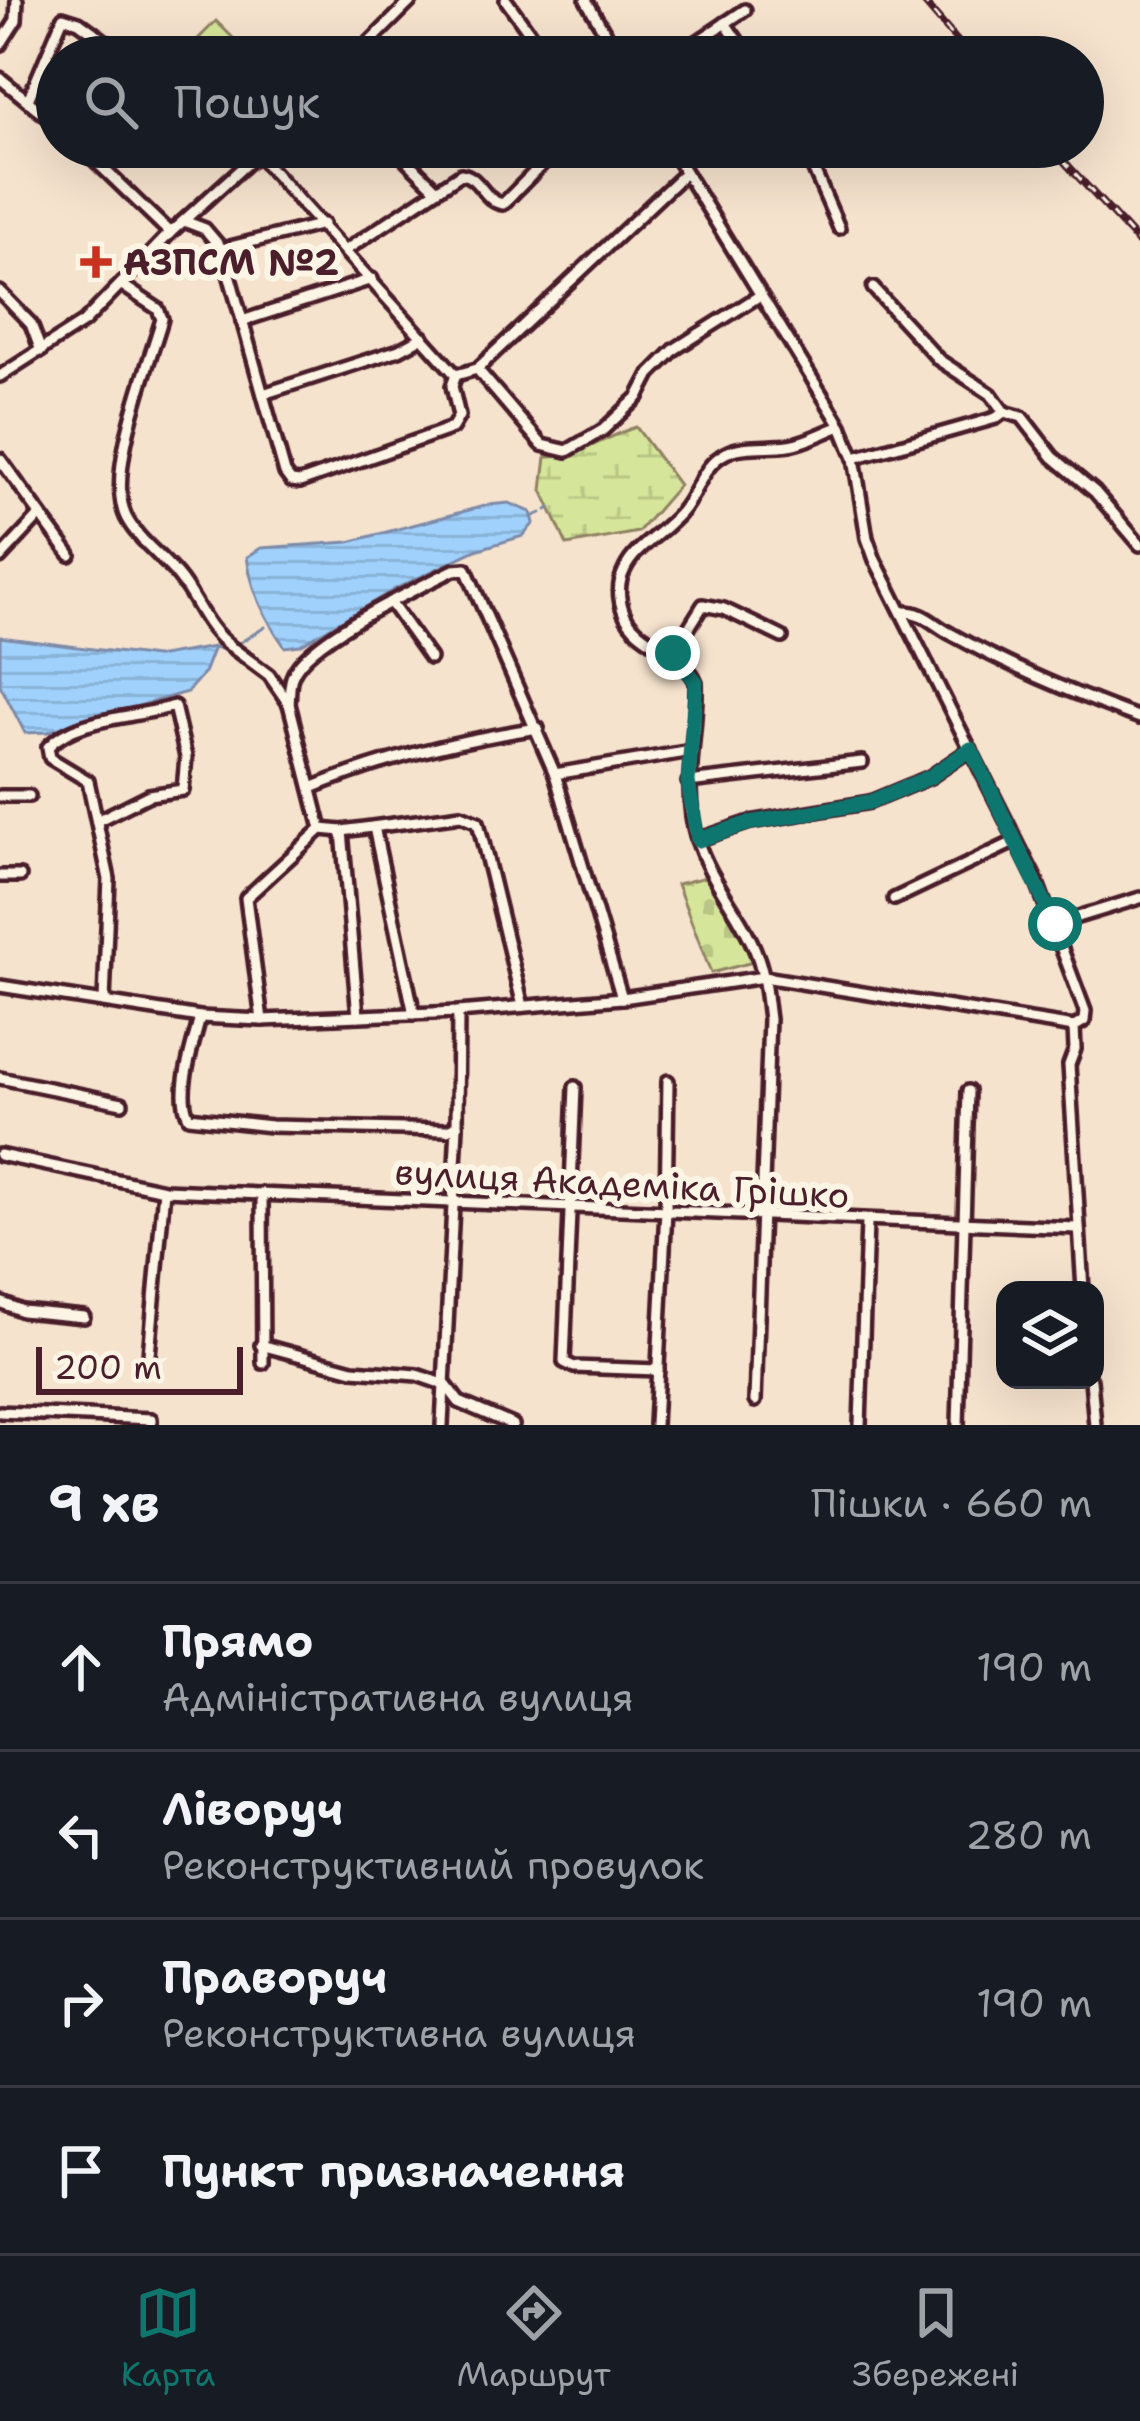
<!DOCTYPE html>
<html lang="uk">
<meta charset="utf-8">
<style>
body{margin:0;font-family:"Shantell Sans",sans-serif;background:#242831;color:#f1f3f6}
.controls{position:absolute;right:36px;bottom:36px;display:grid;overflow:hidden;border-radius:24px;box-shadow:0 12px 48px #0002}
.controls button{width:108px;height:108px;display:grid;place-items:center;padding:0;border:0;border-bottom:3px solid #363941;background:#171b24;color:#f1f3f6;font:60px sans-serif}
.scale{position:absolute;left:36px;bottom:30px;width:207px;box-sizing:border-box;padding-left:12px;border:6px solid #4a1f2b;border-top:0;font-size:33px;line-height:42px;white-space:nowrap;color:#4a1f2b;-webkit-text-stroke:9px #fcf5e5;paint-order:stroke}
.stop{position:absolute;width:36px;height:36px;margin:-27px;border:9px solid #0f766e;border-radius:50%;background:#fff}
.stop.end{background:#0f766e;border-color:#fff;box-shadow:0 3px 12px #0008}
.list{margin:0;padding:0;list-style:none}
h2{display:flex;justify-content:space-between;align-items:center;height:156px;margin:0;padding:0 48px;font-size:51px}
h2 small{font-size:39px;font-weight:400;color:#9ea1a6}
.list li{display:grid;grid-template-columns:78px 1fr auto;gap:36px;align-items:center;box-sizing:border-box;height:168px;padding:0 48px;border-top:3px solid #363941}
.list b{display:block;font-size:45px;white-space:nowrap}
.list p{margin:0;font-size:39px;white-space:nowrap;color:#9ea1a6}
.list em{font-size:39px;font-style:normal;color:#9ea1a6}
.icon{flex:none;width:66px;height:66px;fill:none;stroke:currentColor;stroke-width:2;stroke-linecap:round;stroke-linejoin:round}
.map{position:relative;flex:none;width:1140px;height:1425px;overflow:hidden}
.search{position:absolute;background:#171b24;box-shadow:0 12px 48px #0002;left:36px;right:36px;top:36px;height:132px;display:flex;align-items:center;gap:30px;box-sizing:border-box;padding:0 42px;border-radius:66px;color:#9ea1a6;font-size:45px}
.sheet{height:828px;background:#171b24}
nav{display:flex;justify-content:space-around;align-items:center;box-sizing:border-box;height:168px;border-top:3px solid #363941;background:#171b24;font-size:33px;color:#9ea1a6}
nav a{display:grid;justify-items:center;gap:6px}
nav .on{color:#0f766e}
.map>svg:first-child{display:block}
</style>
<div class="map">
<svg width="1140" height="1425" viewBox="0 0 1140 1425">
<defs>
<pattern id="wetland-marsh" width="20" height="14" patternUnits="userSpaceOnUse" patternTransform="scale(3)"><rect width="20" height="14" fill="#d5e69a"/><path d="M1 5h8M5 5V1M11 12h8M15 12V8" fill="none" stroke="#b8c585"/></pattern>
<pattern id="cemetery-stones" width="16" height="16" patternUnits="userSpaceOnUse" patternTransform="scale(3)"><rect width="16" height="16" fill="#d5e69a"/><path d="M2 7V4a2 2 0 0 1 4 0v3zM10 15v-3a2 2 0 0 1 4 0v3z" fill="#b8c585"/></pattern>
<pattern id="water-rules" width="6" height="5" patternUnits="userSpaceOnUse" patternTransform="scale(3)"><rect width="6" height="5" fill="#9fd1fc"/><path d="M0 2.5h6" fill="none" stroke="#8ab3d8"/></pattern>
</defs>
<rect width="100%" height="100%" fill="#f6e3ce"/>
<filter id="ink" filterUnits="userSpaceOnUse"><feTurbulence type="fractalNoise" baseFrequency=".00833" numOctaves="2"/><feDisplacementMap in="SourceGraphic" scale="24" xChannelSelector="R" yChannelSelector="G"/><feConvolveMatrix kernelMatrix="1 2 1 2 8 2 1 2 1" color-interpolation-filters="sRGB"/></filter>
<g filter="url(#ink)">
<path fill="url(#wetland-marsh)" stroke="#908262" stroke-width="3" d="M636,427L679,485L638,532L567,545L542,490L546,457C578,458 605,437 636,427Z"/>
<path fill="url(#cemetery-stones)" stroke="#908262" stroke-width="3" d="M706,877L757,961L711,973L677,884Z"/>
<path fill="#d5e69a" stroke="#908262" stroke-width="3" d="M216,21L252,57H180Z"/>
<g fill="url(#water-rules)" stroke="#7d8aa8" stroke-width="3">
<path d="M509,503L531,512L534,523L523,536L476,550L395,589L300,645L285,647C265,619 251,590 247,557L261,548L349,542L488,505Z"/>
<path d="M0,637L155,657L214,647L204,673L187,692L48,732L25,733L0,685Z"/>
</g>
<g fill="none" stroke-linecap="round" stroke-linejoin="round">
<g stroke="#7d8aa8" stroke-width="3">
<path d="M547,510L550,508"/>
<path d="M532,517L541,513"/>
<path d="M236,645L265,627"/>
<path d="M214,647L228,651"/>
</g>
<g stroke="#4a1f2b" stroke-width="18">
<g id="minor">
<path d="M506,0L547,57"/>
<path d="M586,0L619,57"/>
<path d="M725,23L749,57"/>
<path d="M0,45L16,20L17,0"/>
<path d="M355,57L412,0"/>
<path d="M674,57L745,10"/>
<path d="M0,78L57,125"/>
<path d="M28,100L63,17L79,22L127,57"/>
<path d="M81,147L170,233"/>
<path d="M393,147L435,188"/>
<path d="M670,147L841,426L854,458L867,538L875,560L1036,880L1085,1011L1084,1021L1074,1027"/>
<path d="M804,147L839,228"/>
<path d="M258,155L456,375"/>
<path d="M184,221L205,229L222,249L285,473L291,481L300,482L452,428L459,416L452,386L456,375"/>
<path d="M222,249L323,224"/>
<path d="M346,250L461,174C480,176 484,202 503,204L559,147"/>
<path d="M122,285L158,309L162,319C149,365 105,473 126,517C138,541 165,558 181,580C199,604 206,628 230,646"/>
<path d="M873,288L939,360L991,394L1004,412"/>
<path d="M0,292L31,324L41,351"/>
<path d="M242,321L372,279"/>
<path d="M477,369L542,445L567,451L603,430L638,397L650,374L675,349L759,296"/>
<path d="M456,375L477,369L685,173"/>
<path d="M0,376L84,322L170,233L265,147"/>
<path d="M263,394L399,350L423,337"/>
<path d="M854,458L996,418L1004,412L1022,417L1053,457L1095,492L1140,545"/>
<path d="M0,459L70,555"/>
<path d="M0,558L40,515"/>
<path d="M390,602L430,658"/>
<path d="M902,612C924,611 932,624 951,634C1012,668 1074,694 1140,718"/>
<path d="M234,649L269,675L289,704L321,829L246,898L262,1020"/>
<path d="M673,653L703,605L724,609L782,637"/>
<path d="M289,704C290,695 289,682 293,675C307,639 418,588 454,570L466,569L555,774L622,998"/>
<path d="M555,774L691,751"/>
<path d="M688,782L862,762"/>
<path d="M311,788C384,758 459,740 538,728"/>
<path d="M0,796H29"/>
<path d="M97,821L149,795L183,790L186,757L174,706C136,718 76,717 48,747L50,758L88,781L109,879L104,1001"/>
<path d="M374,827L414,1014"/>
<path d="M321,829L342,831L461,815L478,822L523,1006"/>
<path d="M342,831L358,1016"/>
<path d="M697,840L750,822L870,802L930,777L971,749"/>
<path d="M0,876H20"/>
<path d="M894,899L1016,841"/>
<path d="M1055,924L1140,898"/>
<path d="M0,986L200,1017L262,1020L458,1012L622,998L764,977L1074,1027"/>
<path d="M200,1017C194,1044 175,1093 189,1117L271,1126L447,1130L457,1126"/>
<path d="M1074,1027L1075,1049L1069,1065L1083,1290"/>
<path d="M0,1078L122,1103"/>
<path d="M575,1087L564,1362L574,1367L658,1370"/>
<path d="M0,1155L164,1190L1077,1228"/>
<path d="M262,1193L263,1363"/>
<path d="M0,1302L22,1311L84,1317"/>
<path d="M261,1345L353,1370L417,1375L446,1385L459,1402L513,1425"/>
<path d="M149,1355L164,1190"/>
<path d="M1091,1380L1095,1425"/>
<path d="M755,1401L769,1019C766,998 765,975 757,955C742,914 710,882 697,839C681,786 698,736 696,682C682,649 637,644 624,613C618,598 617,584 625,569C635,547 665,532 682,511C698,492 702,465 726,453C742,444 770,448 789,445C807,442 824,432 841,426"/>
<path d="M0,1412L151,1419V1425"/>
<path d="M442,1425L457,1126L458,1012"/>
<path d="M655,1425L666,1210L668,1081"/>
<path d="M860,1425L867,1222"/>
<path d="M958,1425L968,1091"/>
</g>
</g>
<use href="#minor" stroke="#fcf5e5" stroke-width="9"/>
<g stroke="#4a1f2b" stroke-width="8">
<g id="rail">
<path d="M922,0L971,57"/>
<path d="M1051,147L1140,244"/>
</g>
</g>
<use href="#rail" stroke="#fcf5e5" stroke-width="3" stroke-dasharray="9" stroke-linecap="butt"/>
</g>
</g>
<g fill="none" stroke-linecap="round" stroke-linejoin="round" filter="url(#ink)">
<path stroke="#0f766e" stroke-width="15" d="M673,653L696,682L688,782L698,840L750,823L870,802L930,777L971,749L1055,924"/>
</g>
<path fill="#c8321e" stroke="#fcf5e5" stroke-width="4.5" d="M90 244h12v12h12v12h-12v12h-12v-12h-12v-12h12z"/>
<g text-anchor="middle" stroke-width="12" stroke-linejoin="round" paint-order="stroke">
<g font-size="36" font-weight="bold" fill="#4a1f2b" stroke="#fcf5e5" text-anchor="start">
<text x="123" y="275">АЗПСМ №2</text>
</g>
<g font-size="36" fill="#4a1f2b" stroke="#fcf5e5">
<text transform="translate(622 1183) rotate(3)" y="13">вулиця Академіка Грішко</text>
</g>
</g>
</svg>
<div class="controls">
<button><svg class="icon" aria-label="layers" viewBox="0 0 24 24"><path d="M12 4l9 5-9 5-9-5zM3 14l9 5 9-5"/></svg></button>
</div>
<div class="scale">200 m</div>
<div class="stop" style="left:1055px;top:924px"></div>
<div class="stop end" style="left:673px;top:653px"></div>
<div class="search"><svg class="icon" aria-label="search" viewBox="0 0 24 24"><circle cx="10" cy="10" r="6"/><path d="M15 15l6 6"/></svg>Пошук</div>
</div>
<section class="sheet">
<h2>9 хв<small>Пішки · 660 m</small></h2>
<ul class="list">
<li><svg class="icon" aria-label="ahead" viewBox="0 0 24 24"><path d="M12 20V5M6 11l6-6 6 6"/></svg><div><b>Прямо</b><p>Адміністративна вулиця</p></div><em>190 m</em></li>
<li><svg class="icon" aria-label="left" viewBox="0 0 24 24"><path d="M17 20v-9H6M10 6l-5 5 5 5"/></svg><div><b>Ліворуч</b><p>Реконструктивний провулок</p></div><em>280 m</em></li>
<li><svg class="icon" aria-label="right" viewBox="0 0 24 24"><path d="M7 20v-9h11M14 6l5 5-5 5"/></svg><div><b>Праворуч</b><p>Реконструктивна вулиця</p></div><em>190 m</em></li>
<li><svg class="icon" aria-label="arrive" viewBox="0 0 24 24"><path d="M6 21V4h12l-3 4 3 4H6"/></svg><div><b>Пункт призначення</b></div></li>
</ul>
</section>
<nav>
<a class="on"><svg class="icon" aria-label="map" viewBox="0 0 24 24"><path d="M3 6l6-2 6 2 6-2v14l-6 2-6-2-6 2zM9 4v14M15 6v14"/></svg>Карта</a>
<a><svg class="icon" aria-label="directions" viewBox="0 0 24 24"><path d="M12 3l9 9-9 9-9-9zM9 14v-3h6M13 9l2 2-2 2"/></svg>Маршрут</a>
<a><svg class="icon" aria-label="saved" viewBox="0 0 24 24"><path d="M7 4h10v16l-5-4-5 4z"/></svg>Збережені</a>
</nav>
